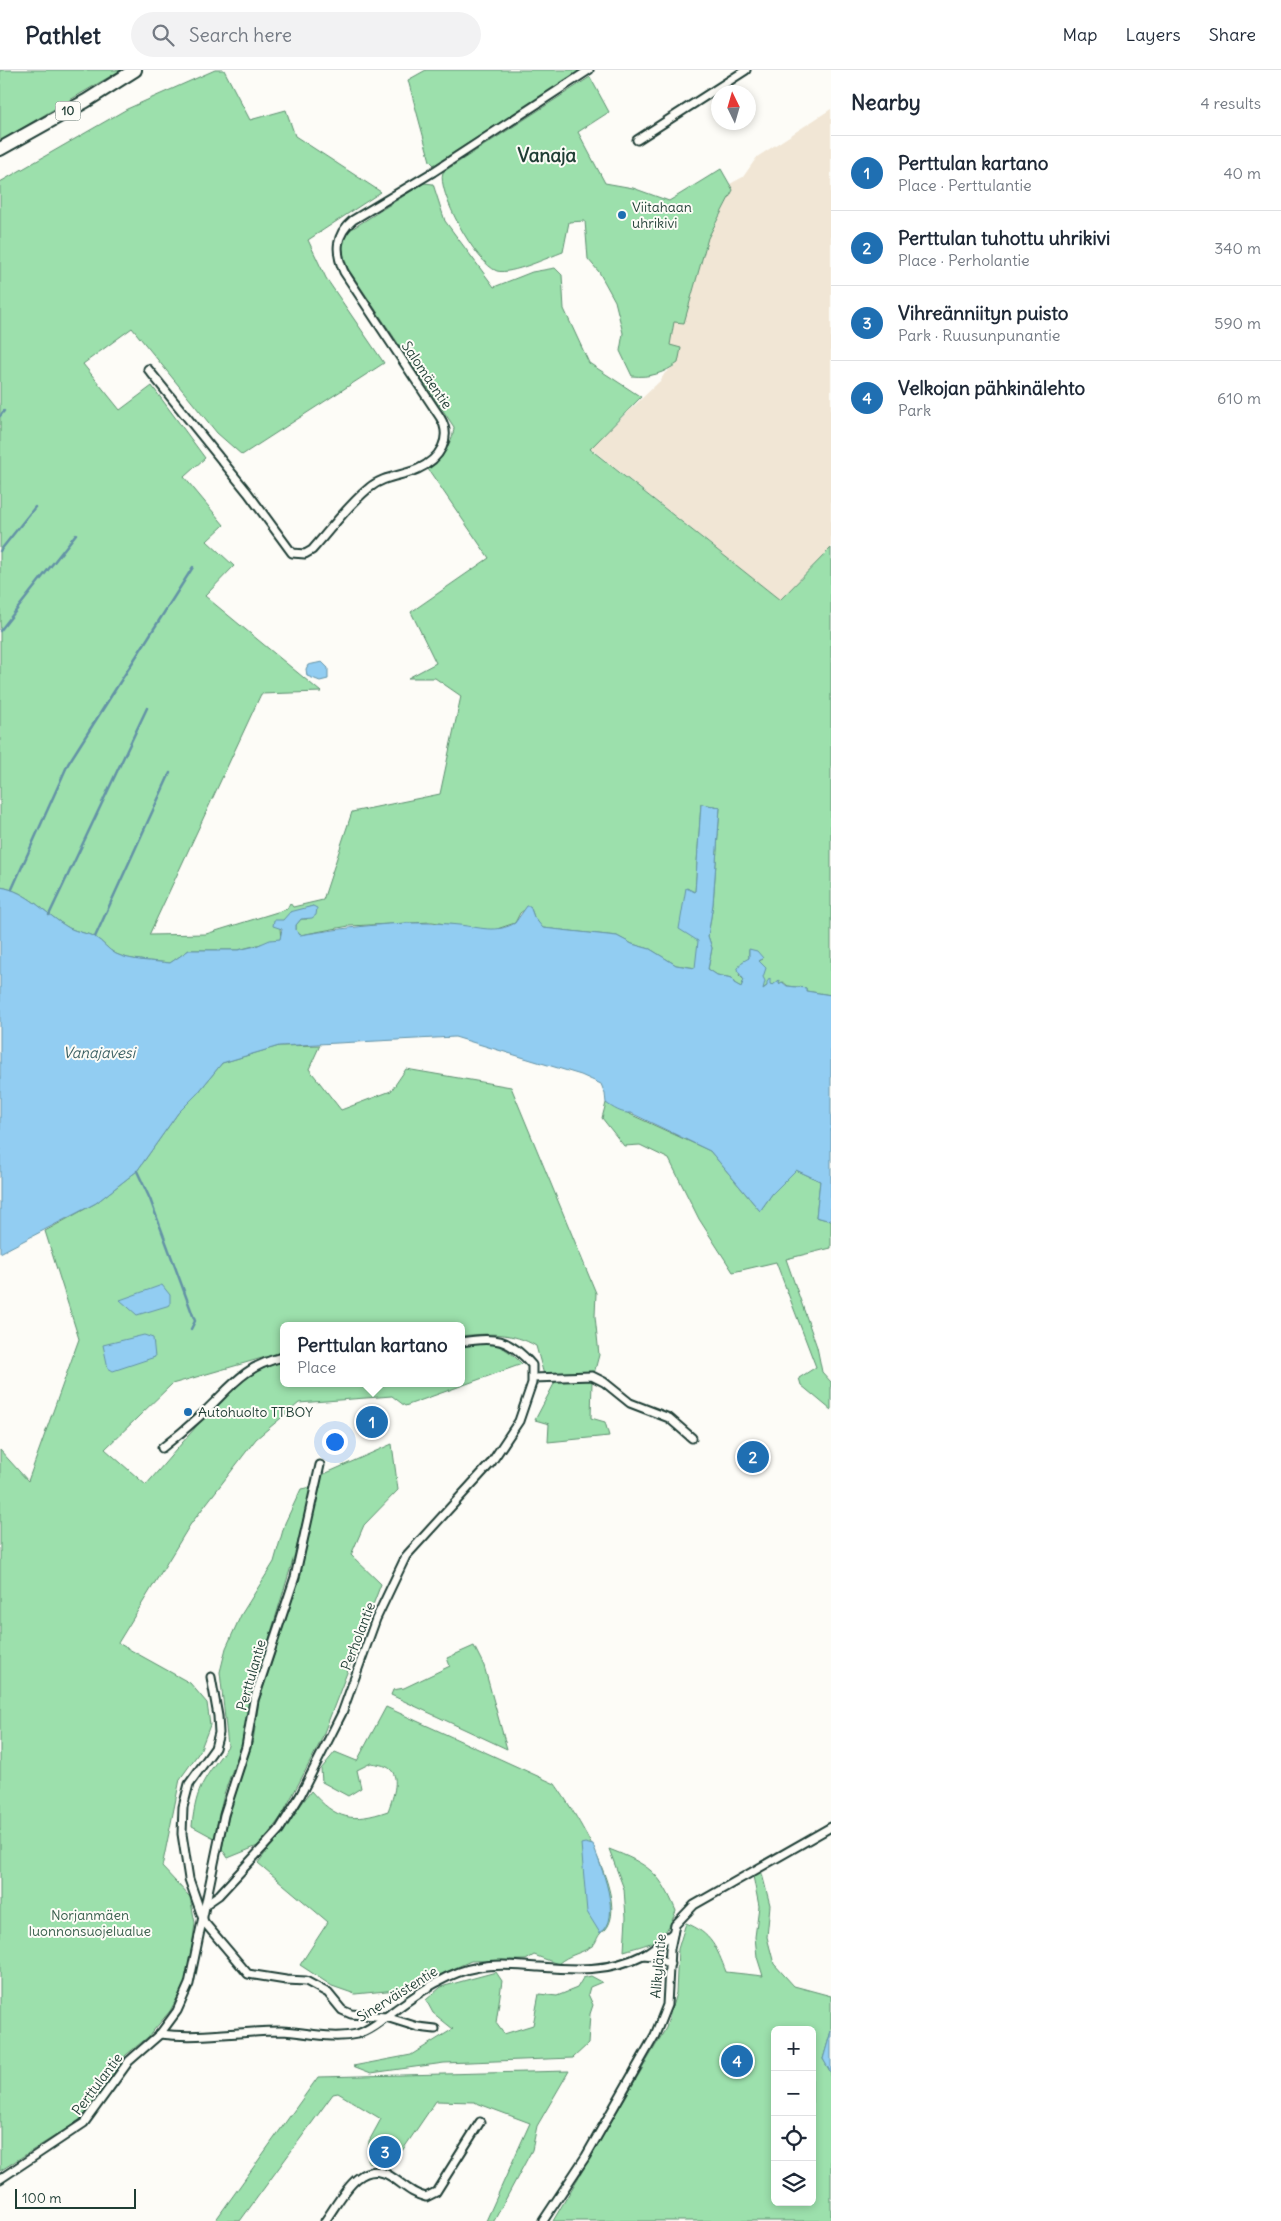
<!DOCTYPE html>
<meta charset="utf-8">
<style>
body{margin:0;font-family:Delius,sans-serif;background:#f2f2f3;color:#1f2937}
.controls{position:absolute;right:15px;bottom:15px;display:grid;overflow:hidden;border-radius:8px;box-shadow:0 2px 8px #0003}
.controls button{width:45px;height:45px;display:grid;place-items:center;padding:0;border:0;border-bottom:1px solid #e0e1e3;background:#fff;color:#1f2937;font:25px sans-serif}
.compass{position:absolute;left:711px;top:15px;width:45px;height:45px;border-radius:50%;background:#fff;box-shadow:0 2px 8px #0003;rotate:355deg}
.scale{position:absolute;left:15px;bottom:12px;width:121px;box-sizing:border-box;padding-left:5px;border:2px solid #1f3d34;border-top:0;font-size:14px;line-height:18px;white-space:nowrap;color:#1f3d34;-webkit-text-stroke:4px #fdfcf7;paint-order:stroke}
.you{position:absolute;left:334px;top:1371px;width:18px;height:18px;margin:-12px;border:4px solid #fff;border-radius:50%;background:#1a73e8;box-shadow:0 0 0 8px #1a73e833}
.badge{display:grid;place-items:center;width:32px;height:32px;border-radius:50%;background:#1f6fb2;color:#fff;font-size:16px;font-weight:700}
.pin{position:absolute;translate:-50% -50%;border:2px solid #fff;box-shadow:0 1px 5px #0006}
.popup{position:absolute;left:280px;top:1252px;width:185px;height:65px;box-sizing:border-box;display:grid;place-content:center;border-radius:8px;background:#fff;filter:drop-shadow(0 1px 4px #0005);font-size:16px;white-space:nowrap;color:#747a83}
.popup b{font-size:19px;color:#1f2937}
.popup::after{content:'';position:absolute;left:50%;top:100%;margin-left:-10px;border:10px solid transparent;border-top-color:#fff}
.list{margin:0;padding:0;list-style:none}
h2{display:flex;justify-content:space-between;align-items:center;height:65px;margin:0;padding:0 20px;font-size:21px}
h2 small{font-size:16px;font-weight:400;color:#747a83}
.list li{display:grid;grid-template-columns:32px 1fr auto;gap:15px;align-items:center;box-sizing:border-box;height:75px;padding:0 20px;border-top:1px solid #e0e1e3}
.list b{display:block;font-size:19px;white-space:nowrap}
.list p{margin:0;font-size:16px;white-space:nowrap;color:#747a83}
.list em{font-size:16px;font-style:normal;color:#747a83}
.icon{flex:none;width:28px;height:28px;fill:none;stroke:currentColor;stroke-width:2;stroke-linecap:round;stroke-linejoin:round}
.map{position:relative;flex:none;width:831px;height:2151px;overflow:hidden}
header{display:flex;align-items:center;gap:30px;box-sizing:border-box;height:70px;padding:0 25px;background:#fff;border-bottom:1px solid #e0e1e3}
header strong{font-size:24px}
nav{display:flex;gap:28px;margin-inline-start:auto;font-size:18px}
.search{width:350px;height:45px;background:#f2f2f3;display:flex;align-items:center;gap:12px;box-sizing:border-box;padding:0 18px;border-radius:28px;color:#747a83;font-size:19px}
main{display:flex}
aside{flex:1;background:#fff}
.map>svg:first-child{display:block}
</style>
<header>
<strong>Pathlet</strong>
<div class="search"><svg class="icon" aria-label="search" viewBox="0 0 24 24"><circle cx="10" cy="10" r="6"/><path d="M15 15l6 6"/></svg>Search here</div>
<nav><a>Map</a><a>Layers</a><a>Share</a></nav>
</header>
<main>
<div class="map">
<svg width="831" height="2151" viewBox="0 0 831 2151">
<rect width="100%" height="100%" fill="#fdfcf7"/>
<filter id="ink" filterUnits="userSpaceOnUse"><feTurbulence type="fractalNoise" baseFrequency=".02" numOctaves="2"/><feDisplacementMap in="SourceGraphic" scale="10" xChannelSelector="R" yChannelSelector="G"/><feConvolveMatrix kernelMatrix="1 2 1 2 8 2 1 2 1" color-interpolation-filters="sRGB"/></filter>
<g filter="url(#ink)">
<path fill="#f1e6d5" d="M831,39V478L780,530L590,378L660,311L665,303L678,293L670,276L674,252H684L708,168L733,120L730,114L743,107L757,87Z"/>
<g fill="#9ce0ac" stroke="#5e8e70" fill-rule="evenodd">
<path d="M0,0H121L0,71Z"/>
<path d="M215,0H224L250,50L286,40L295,66L381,122L308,170L326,208L384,293L242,385L217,363L132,258L83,294L120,340L152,316L205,388L184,407L224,455L207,471L234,496L205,526L321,622L261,624L149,865L206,864L287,839L290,833L293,837L323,830L352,742L440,724L461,626L435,608H408L436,593L411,542L489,488L426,396C439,385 453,376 454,357L345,194L342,175L347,162L424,113L433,114L445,151L494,217L532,202L555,198L562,205L564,239L589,293L641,327L590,379L780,530L831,478V925L806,921V918L788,916L783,912L779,914V911L773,915L769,914L763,919L759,891L763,889L749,880V888L739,905L744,910L741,917L734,913L732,908L717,905L708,899L712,878L708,866L713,834L720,737L701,734L695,823L687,818L699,871L696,898L676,895L650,879L632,874L617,866L542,858L534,847L530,836L520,843L515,853L491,861L432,852L349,856L300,865L296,860V855L301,849H307L313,836L304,839L280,858L281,869L238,880H189L170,893C153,891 131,891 116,884C108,880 103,872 95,867C87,863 77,862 69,858C45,844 28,821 0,817V112L127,39Z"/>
<path d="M426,0H582L434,95L430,91L408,10Z"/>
<path d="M590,7L609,42L578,62L605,113L633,118L669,131L721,99L733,120L708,168L684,253L674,252L670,275L681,278L678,293C664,303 650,308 632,306L620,281L623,263L615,231L599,202L588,189L585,151L569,152L563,182C549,187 511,205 497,201C476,194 436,121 443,102Z"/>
<path d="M320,975L309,999L341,1040L391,1021L406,999L511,1017L596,1223L595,1246L599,1285L592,1311L591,1348L605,1352L609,1366L548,1372L549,1354L535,1350L555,1312H546L536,1276C513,1262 488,1263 461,1266V1256H283V1282L172,1314L105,1379L146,1415L225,1323L252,1302L283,1292V1313H461V1276C489,1271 502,1272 522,1294L405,1336L392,1326L299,1333L256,1369L190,1455L118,1573L190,1613L207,1633L210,1655L200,1681L180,1709L162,1797L190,1827L195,1853L188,1908L170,1941L148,1967L126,1985L80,2050L0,2101V1380L28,1411L79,1269L45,1161L96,1133L137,1101L178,1043L197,1024L222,993L279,976Z"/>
<path d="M606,1033L710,1081L760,1141L772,1124L796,1100L820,1111L816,1147L831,1151V1178L786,1189L817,1277L822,1302L831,1312V1340L801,1315L799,1308L816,1297L776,1192L733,1202L699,1149L669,1089L640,1075L624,1076L602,1048Z"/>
<path d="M392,1374L398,1420L364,1455L351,1485L381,1514L320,1673L281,1747L260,1775L228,1788L222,1779L230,1741L253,1671L259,1631L295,1521L303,1477L322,1405Z"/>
<path d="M311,1417L296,1480L251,1628L242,1673L224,1724L214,1768L192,1756C196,1716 205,1708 228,1676L220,1602L226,1578L241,1545L274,1492L285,1453L301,1419Z"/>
<path d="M474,1576L484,1596L507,1679L391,1625L393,1620L404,1618L450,1596L447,1588Z"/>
<path d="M386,1637L555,1714C573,1739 630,1829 606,1859C602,1864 604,1859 600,1864C597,1867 596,1874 592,1876C581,1884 569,1884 558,1894L534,1885L526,1890L471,1891L407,1919L355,1924L332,1916L300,1895L328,1852L258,1793L311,1721C336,1750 353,1753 388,1741C392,1730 401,1708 390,1699C386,1695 376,1694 371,1693L357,1700L361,1718L348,1726L322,1712L321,1699L335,1682L357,1691Z"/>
<path d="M609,1779C648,1794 660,1802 676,1841C664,1872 655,1872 624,1881L626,1847L624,1819Z"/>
<path d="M761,1800L770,1835L767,1867L774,1894L794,1916L831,1926V1961L823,1989L831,2003V2151H553L666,1958L676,1923L678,1879L686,1853C711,1863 717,1878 726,1902L763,1906L757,1887L755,1867L759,1836L753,1806ZM775,1960H812V2132H775Z"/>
<path d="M496,1902L502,1911L496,1953L504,1964L533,1955L539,1924L557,1926L577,1918L583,1908L591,1906L602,1912L590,1917L588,1924L593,1935L590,1944L588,1974L573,1988L444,1993L371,2003L353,1996L411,1985L453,1959L433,1943L426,1930L441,1917Z"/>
<path d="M569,2001L537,2056L532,2080L494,2151H486L530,2053L474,2032L436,2031L389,2100L368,2092L369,2071L381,2049L338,2023L333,2024L240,2151H215L318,2007Z"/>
</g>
<g fill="#92cdf2" stroke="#6493a6">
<path d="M322,592L328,598V609L320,611L307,606L306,599L308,595Z"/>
<path d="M701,734L720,737L713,834L708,866L712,878L708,899L717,905L732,908L734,913L741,917L744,910L737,900L742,892L749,888V879L757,881L763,888L759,891L766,898L763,907L765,911L763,919L767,916V912L770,908V914L773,915L779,910V914L782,912L787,916L806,918V921L831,925V1151L816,1147L820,1111L796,1100L772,1124L760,1141L710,1081L631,1043C622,1044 613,1038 606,1033L605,1024L601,1014L581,1005L455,967L279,976L222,993L197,1024L178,1043L137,1101L96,1133L0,1183V817C28,821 45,844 69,858C77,862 87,863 95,867C103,872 108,880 116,884C131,891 153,891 170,893L189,880H238L256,876L270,870L280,869L282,859L273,856L274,850H283L290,842L313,836L317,838L316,845L312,848L301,849L296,855V860L300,865C352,857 406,849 459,855C479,857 496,864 515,853L527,836H530L534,847L543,858L617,866L632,874L650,879L676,895L695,898L698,871L679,859L686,818L695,822Z"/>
<path d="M162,1215L170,1225V1235L137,1245L120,1230Z"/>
<path d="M144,1265L153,1268L155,1287L113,1301L108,1298L103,1275Z"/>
<path d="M585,1773L593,1775C600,1794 624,1850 600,1863L587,1842L581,1774Z"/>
<path d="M831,1961V2003L823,1989Z"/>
</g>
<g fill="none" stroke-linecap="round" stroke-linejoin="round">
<g stroke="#6493a6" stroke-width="2.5">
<path d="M0,346L4,341"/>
<path d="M0,481L35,437"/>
<path d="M0,561L76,464"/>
<path d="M12,819L68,694L193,497"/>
<path d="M49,845L147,638"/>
<path d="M95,867L170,703"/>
<path d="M137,1101L150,1129L195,1251L191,1259"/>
</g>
<g stroke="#1f3d34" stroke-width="11">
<g id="street">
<path d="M637,70L746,0"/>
<path d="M148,299L248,423L292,483L305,484L312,480C331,459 347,436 369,418C383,406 402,406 418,399C440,389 453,368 440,347L344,202C335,182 335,165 353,150L433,102L589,0"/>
<path d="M533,1308L592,1306L604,1312L630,1333L669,1348L692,1368"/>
<path d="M162,1378C175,1368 188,1357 200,1346C229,1320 242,1296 283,1287"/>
<path d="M211,1607L218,1646L219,1663L215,1678L189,1714L183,1737L182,1764L189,1809L204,1852L248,1904L286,1910L306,1911L328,1923L342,1940L351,1944L386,1947L418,1957L435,1959"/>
<path d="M206,1834L219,1825L279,1760L300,1726L342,1643L376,1549L406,1486L491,1393L519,1351L532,1313V1295C509,1268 494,1266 461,1272"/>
<path d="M643,1885L654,1886L670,1894"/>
<path d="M160,1964C200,1969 241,1961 281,1961C306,1962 332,1970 357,1964C371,1960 384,1948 395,1940C420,1922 447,1902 479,1897C498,1893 520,1896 539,1897C574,1900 610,1902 643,1885C654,1879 664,1870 673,1863"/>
<path d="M0,2109L84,2053L129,1991L160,1964L177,1941L189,1914L224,1745L246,1677L254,1630L295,1507L320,1395"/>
<path d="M325,2151C340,2131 359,2087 390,2106C402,2113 411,2124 426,2127L436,2122L480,2052"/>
<path d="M543,2151L586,2086L655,1965L667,1935L670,1879L675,1855L694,1835L831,1757"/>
</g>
</g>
<g stroke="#1f3d34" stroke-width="16">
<path id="highway" d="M0,79L86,31L135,0"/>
</g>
<use href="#street" stroke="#fdfcf7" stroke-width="7"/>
<use href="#highway" stroke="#fdfcf7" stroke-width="12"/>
</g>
</g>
<g fill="#1f6fb2" stroke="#fdfcf7" stroke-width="2">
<circle cx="622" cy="145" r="5"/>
<circle cx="188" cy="1342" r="5"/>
</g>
<g text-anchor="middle" stroke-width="4" stroke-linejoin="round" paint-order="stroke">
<rect fill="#fdfcf7" stroke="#62766e" stroke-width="1" x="55.5" y="31.5" width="25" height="19" rx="4"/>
<g font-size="12" font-weight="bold" fill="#1f3d34">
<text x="68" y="45">10</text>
</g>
<g font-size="14" fill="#1f3d34" stroke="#fdfcf7" text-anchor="start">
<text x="632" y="142">Viitahaan<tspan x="632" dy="16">uhrikivi</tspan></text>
<text x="198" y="1347">Autohuolto TTBOY</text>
</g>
<g font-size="14" fill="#1f3d34" stroke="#fdfcf7">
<text transform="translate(427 305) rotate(56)" y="5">Salomäentie</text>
<text transform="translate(358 1566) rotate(-69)" y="5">Perholantie</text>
<text transform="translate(251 1605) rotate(-74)" y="5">Perttulantie</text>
<text transform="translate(658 1896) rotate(-85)" y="5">Alikyläntie</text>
<text transform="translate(397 1924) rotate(-32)" y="5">Sinerväistentie</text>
<text transform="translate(97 2014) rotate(-53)" y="5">Perttulantie</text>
</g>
<g font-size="14" fill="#385e4c" stroke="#fdfcf7">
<text x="90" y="1850">Norjanmäen<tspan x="90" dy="16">luonnonsuojelualue</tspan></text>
</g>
<g font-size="15" font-style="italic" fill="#3c6164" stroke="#fdfcf7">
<text x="99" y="988">Vanajavesi</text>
</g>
<g font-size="19" font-weight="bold" fill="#1f3d34" stroke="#fdfcf7">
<text x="547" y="92">Vanaja</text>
</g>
</g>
</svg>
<div class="controls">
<button>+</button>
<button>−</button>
<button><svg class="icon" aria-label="locate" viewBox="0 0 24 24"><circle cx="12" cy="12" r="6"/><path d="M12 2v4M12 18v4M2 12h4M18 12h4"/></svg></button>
<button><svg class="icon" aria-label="layers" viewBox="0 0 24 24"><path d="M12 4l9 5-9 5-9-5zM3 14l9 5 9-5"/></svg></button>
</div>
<svg class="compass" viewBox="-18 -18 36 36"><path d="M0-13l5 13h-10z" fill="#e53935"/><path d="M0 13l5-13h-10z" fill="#747a83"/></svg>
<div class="scale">100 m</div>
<div class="you"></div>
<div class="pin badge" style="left:372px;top:1352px">1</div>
<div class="popup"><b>Perttulan kartano</b>Place</div>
<div class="pin badge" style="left:753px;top:1387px">2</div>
<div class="pin badge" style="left:385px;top:2082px">3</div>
<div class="pin badge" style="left:737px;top:1991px">4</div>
</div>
<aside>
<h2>Nearby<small>4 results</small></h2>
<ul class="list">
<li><span class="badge">1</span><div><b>Perttulan kartano</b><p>Place · Perttulantie</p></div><em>40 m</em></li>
<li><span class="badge">2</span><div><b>Perttulan tuhottu uhrikivi</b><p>Place · Perholantie</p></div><em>340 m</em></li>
<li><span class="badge">3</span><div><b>Vihreänniityn puisto</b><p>Park · Ruusunpunantie</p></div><em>590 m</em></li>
<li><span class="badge">4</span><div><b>Velkojan pähkinälehto</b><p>Park</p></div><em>610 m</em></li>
</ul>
</aside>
</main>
